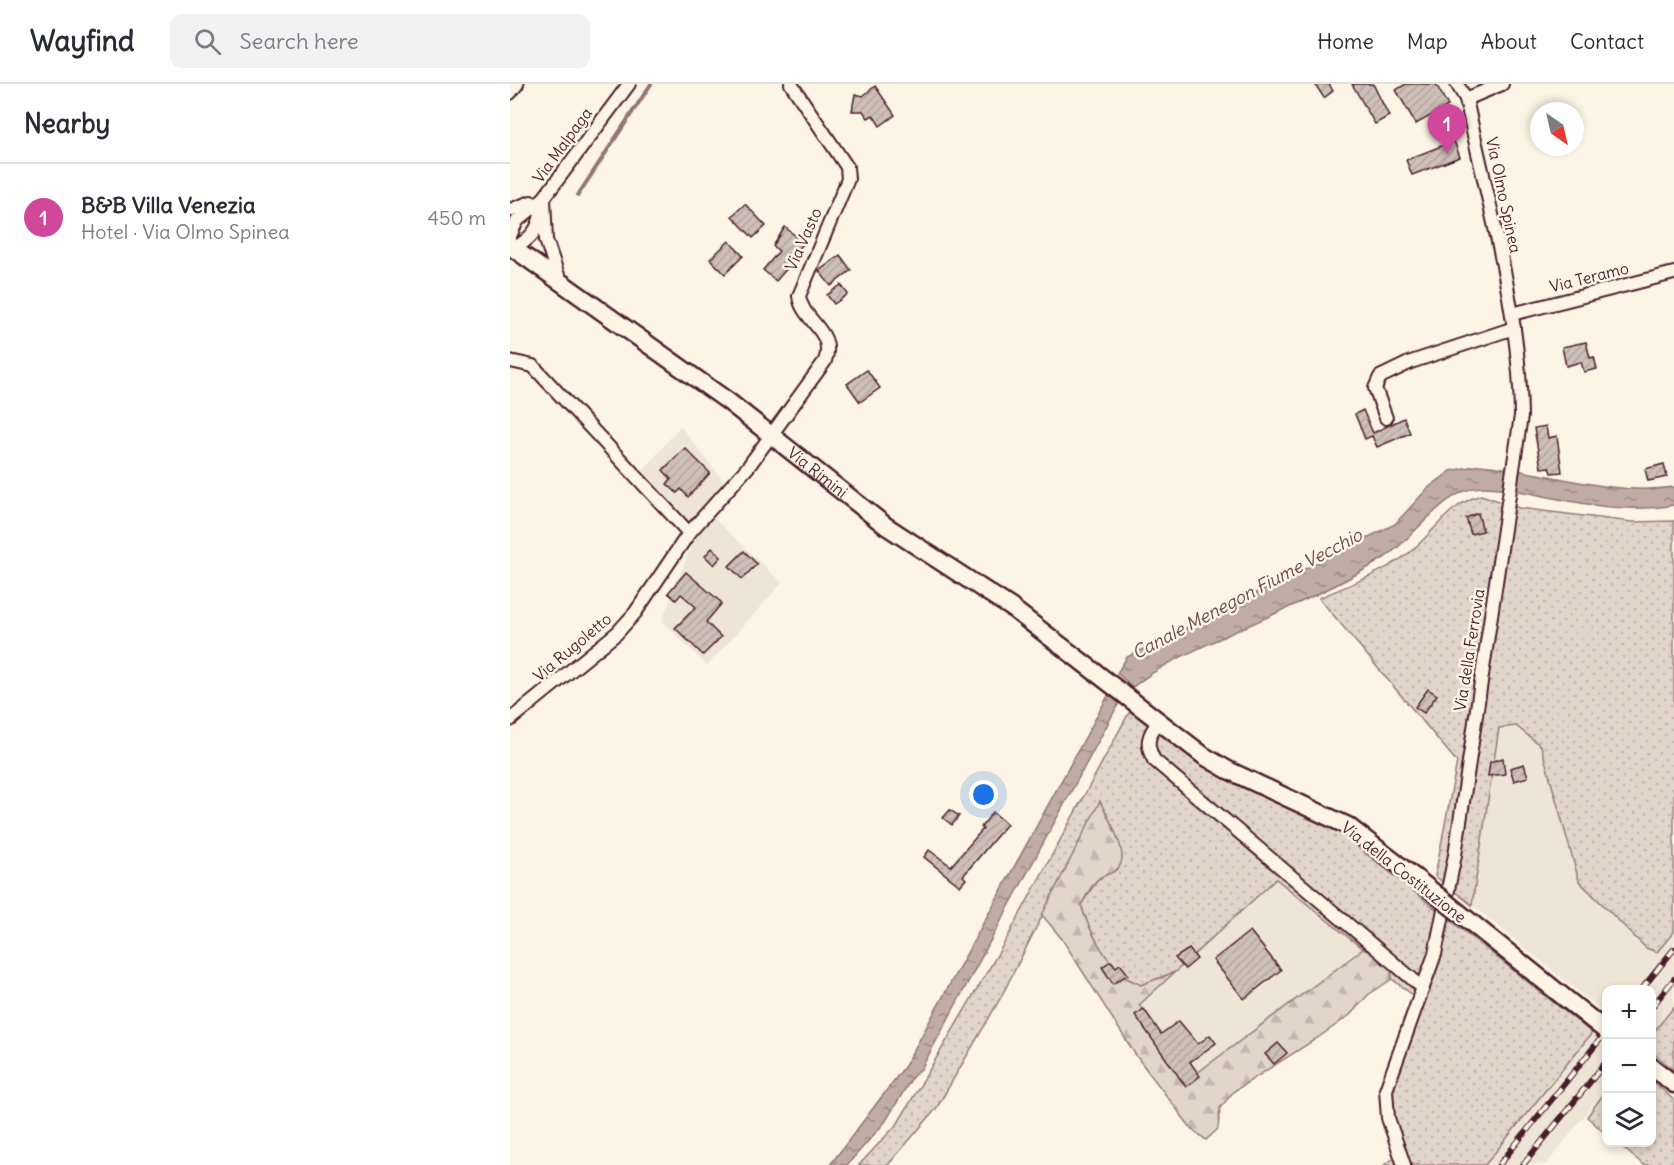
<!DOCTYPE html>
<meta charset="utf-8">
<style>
body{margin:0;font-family:Delius,sans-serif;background:#f2f2f3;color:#2b2b33}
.controls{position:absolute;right:18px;bottom:18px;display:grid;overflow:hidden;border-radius:12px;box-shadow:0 3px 9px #0003}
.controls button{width:54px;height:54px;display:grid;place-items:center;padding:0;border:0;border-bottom:2px solid #e1e1e2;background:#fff;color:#2b2b33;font:30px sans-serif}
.compass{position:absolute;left:1020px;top:18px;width:54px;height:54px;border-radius:50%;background:#fff;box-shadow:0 3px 9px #0003;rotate:146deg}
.you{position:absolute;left:474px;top:711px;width:21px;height:21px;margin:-15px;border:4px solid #fff;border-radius:50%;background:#1a73e8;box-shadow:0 0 0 9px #1a73e833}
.badge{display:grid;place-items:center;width:39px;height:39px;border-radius:50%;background:#c8321e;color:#fff;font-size:20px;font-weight:700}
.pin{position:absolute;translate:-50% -50px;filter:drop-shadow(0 2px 3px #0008)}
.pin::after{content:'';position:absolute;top:32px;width:21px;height:18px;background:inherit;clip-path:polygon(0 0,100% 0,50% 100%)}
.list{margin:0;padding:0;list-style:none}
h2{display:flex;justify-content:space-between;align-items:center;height:78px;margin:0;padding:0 24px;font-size:26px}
h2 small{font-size:20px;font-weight:400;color:#7c7c81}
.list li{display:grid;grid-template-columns:39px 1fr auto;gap:18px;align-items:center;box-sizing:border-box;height:108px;padding:0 24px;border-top:2px solid #e1e1e2}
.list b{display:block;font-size:22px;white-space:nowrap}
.list p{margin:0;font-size:20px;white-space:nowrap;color:#7c7c81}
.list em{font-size:20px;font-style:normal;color:#7c7c81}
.icon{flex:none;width:33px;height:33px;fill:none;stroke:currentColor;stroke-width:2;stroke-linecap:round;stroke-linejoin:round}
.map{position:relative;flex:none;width:1164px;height:1081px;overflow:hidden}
header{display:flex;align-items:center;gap:36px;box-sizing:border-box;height:84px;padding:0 30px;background:#fff;border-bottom:2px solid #e1e1e2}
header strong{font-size:28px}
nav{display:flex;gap:33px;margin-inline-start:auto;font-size:21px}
.search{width:420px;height:54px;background:#f2f2f3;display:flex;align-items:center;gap:15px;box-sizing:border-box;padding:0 21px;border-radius:12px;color:#7c7c81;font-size:22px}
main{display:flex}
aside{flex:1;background:#fff}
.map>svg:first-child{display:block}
</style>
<header>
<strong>Wayfind</strong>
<div class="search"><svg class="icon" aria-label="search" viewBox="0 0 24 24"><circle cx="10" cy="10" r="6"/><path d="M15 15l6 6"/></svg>Search here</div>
<nav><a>Home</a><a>Map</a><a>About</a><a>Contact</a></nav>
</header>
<main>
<aside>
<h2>Nearby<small></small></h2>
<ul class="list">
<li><span class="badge" style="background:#d1479c">1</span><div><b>B&amp;B Villa Venezia</b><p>Hotel · Via Olmo Spinea</p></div><em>450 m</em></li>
</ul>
</aside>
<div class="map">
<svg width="1164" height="1081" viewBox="0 0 1164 1081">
<defs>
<pattern id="grass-dots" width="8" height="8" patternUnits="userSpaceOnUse" patternTransform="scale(1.5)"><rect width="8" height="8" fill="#e2d5ca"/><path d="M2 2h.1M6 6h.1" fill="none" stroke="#c3b6ae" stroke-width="1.8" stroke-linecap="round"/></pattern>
<pattern id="forest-firs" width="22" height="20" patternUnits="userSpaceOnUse" patternTransform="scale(1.5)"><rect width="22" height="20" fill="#e2d5ca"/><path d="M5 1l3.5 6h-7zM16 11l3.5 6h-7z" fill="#c3b6ae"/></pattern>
<pattern id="water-ripples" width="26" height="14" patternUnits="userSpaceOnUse" patternTransform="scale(1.5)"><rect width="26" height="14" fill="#c0aca5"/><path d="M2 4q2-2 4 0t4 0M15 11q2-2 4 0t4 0" fill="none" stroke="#9e8b87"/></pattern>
<pattern id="building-hatch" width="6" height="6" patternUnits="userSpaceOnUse" patternTransform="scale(1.5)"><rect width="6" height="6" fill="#cfc0b7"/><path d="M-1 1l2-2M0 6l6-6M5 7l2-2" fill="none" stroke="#b3a59e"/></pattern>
</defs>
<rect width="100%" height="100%" fill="#fcf5e5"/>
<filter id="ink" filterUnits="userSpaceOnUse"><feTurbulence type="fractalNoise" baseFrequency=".0167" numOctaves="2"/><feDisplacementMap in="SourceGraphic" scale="12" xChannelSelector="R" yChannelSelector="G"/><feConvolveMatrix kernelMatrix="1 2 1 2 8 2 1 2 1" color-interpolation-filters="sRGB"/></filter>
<g filter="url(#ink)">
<g fill="#eee5d7">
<path d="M170,342L217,401L206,436L272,499L197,582L152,537L184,455L133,387Z"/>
<path d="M1006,642L1031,662L1069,797L1136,864L1147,868L1164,848V923L1142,950V906H1096V930L962,821L989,644Z"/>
<path d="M766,795L853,865L683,992L629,921Z"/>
<path d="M1096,931V1004L1036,1081H975Z"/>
</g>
<g fill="url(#grass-dots)" stroke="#967a7a" stroke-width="1.5">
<path d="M971,411L1009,424L1122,438L1164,437V848L1147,868L1136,864L1069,797L1031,662L1006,642L989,644L962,821L925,792L947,678L809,514C838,501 874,489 900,468C927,446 936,422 971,411Z"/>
<path d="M621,625L699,685L829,748L1082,949L975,1081H874L892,1069C871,1029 886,982 896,942L893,936L904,912L882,895L880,877L853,865L766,795L665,888L631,901C626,898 618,896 614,892C595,877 578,844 571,821L588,795L608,785L605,747L590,718L490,915L426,1025L378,1081H349L388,1039L496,856Z"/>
<path d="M1164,923V986L1142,968V950Z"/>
<path d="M1142,997L1164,1016V1081H1134L1107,1059L1142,1058Z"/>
<path d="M1096,1006V1050L1077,1033Z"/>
</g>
<path fill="url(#forest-firs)" stroke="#967a7a" stroke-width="1.5" d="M590,717C596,732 624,773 606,786C602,790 594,790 589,794C581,800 576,813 571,821C578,844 595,877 614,892C618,896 626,898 631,901L665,888L629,921L683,992L853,865L880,877L882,895L858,911L840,931L809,953L724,1007L710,1024L708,1045L696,1056L681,1044L627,973L552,855L532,831Z"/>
<g fill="url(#water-ripples)" stroke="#917474" stroke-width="1.5">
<path d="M969,381C1033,386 1099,413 1164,403V421C1120,429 1077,421 1034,412C1014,408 991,402 971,403C932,406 905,454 874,474C823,506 765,529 711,554C681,568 649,582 623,603L607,589L617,573L885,440L918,404L941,387Z"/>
<path d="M599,610L609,619L411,985L403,992L375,1038L337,1081H320L395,982Z"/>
</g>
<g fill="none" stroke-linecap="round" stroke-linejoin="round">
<path stroke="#917474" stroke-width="4" d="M68,111L141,0"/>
</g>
<g fill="url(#building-hatch)" stroke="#4a1f2b" stroke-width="1.5">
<path d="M805,0H819L823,7L814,14Z"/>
<path d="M842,0H863L879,32L865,40Z"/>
<path d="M896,0H926L938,22L906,40L886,6Z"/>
<path d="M365,2L385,31L370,42L363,31L358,34L353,27H342L345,10L353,12Z"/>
<path d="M944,57L950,73L902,91L896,76Z"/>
<path d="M235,120L256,142L243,154L222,132Z"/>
<path d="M275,143L294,159L284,170L287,173L266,197L253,186L269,167L263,162Z"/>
<path d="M219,157L233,172L215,190L200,175Z"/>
<path d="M330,171L341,186L321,202L309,187Z"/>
<path d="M331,201L338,210L324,220L317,211Z"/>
<path d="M1076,258L1080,274L1084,273L1087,285L1074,288L1071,278L1056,282L1052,263Z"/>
<path d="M357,286L370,304L350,318L337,300Z"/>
<path d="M853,326L863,349L894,334L900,349L867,363L862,352L855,355L845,330Z"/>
<path d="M1036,342L1038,354L1047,352L1052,388L1041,389L1039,383L1031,384L1024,344Z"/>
<path d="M175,364L200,389L178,413L171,405L167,409L157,400L161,395L153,386Z"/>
<path d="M1154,380L1157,393L1138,397L1135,385Z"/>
<path d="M968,429L973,447L961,450L956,434Z"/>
<path d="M202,464L211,473L204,481L195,472Z"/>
<path d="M234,467L247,480L232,495L219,482Z"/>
<path d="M176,488L212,519L196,538L211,553L193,571L165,544L186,523L171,510L166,516L158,509Z"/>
<path d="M918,605L927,611L914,629L905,623Z"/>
<path d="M993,674L995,690L978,692L980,678Z"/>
<path d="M1014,680L1018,693L1004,697L1000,684Z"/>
<path d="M440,726L449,732L442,741L433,734Z"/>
<path d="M483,728L497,740L453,792L456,795L450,802L414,773L419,766L441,782L473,745L471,743Z"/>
<path d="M740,847L771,886L734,915L703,876Z"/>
<path d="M679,865L687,875L675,885L665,874Z"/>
<path d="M601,877L606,883L610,880L618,890L603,900L592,883Z"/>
<path d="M634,925L651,950L669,937L688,960L700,951L706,959L680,978L690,992L676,1003L625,931Z"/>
<path d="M768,959L777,969L764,980L755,970Z"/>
</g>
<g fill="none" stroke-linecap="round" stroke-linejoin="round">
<g stroke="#4a1f2b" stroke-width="16">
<g id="minor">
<path d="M0,9L7,0"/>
<path d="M956,15L992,0"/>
<path d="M34,114L36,156L50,197"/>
<path d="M0,126L21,118"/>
<path d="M0,162V152L7,137L34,114L119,0"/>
<path d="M4,165C19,155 28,148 31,130"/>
<path d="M1002,230L1164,189"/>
<path d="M0,277L23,282L179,449"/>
<path d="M876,334L865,304L870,293L901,278L1004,244"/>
<path d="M0,636L107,549L125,529L179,449L238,383L315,277C326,247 292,237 289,212L338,95L337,83L281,0"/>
<path d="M649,637C638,651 635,660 644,676L913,904"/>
<path d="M894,1081L878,1034L876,1006L925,870L945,771L1011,332C1010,231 981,131 960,33L956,15L947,0"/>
</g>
</g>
<g stroke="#4a1f2b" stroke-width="21">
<g id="major">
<path id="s1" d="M0,162L219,318L376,442L502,524L694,672L718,686L838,742L907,795"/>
<path d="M1142,983L1164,1000"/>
</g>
</g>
<use href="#minor" stroke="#fcf5e5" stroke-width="12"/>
<use href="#major" stroke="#fcf5e5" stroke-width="16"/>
<g stroke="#4a1f2b" stroke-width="6">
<g id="rail">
<path d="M1131,906L1164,865"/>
<path d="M1142,923L1164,895"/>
<path d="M989,1081L1096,948"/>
<path d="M1013,1081L1096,978"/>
</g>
</g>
<use href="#rail" stroke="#fcf5e5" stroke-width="4" stroke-dasharray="11" stroke-linecap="butt"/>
<g stroke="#4a1f2b" stroke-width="21" stroke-linecap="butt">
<path id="major-bridge" d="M907,795L1096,947"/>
</g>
<use href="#major-bridge" stroke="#fcf5e5" stroke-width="16"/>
</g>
</g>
<g text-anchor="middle" stroke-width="5" stroke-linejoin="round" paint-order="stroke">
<g font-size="16" fill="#4a1f2b" stroke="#fcf5e5">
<text transform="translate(52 61) rotate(-54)" y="6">Via Malpaga</text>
<text transform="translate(994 111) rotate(78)" y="6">Via Olmo Spinea</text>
<text transform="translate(293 155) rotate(-66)" y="6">Via Vasto</text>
<text transform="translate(1079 193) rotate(-14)" y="6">Via Teramo</text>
<text dy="6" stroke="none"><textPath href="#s1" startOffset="382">Via Rimini</textPath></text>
<text transform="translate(62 563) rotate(-40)" y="6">Via Rugoletto</text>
<text transform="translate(959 566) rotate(-81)" y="6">Via della Ferrovia</text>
<text transform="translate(894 788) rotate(38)" y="6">Via della Costituzione</text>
</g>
<g font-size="18" font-style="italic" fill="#6d4950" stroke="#fcf5e5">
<text transform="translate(737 510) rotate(-28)" y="6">Canale Menegon Fiume Vecchio</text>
</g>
</g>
</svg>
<div class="controls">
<button>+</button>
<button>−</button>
<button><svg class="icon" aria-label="layers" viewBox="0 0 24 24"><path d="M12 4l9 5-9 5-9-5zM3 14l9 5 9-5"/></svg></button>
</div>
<svg class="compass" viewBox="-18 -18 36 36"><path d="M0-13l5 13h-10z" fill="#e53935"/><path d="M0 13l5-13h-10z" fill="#7c7c81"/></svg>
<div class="you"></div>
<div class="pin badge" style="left:937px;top:70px;background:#d1479c">1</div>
</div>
</main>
